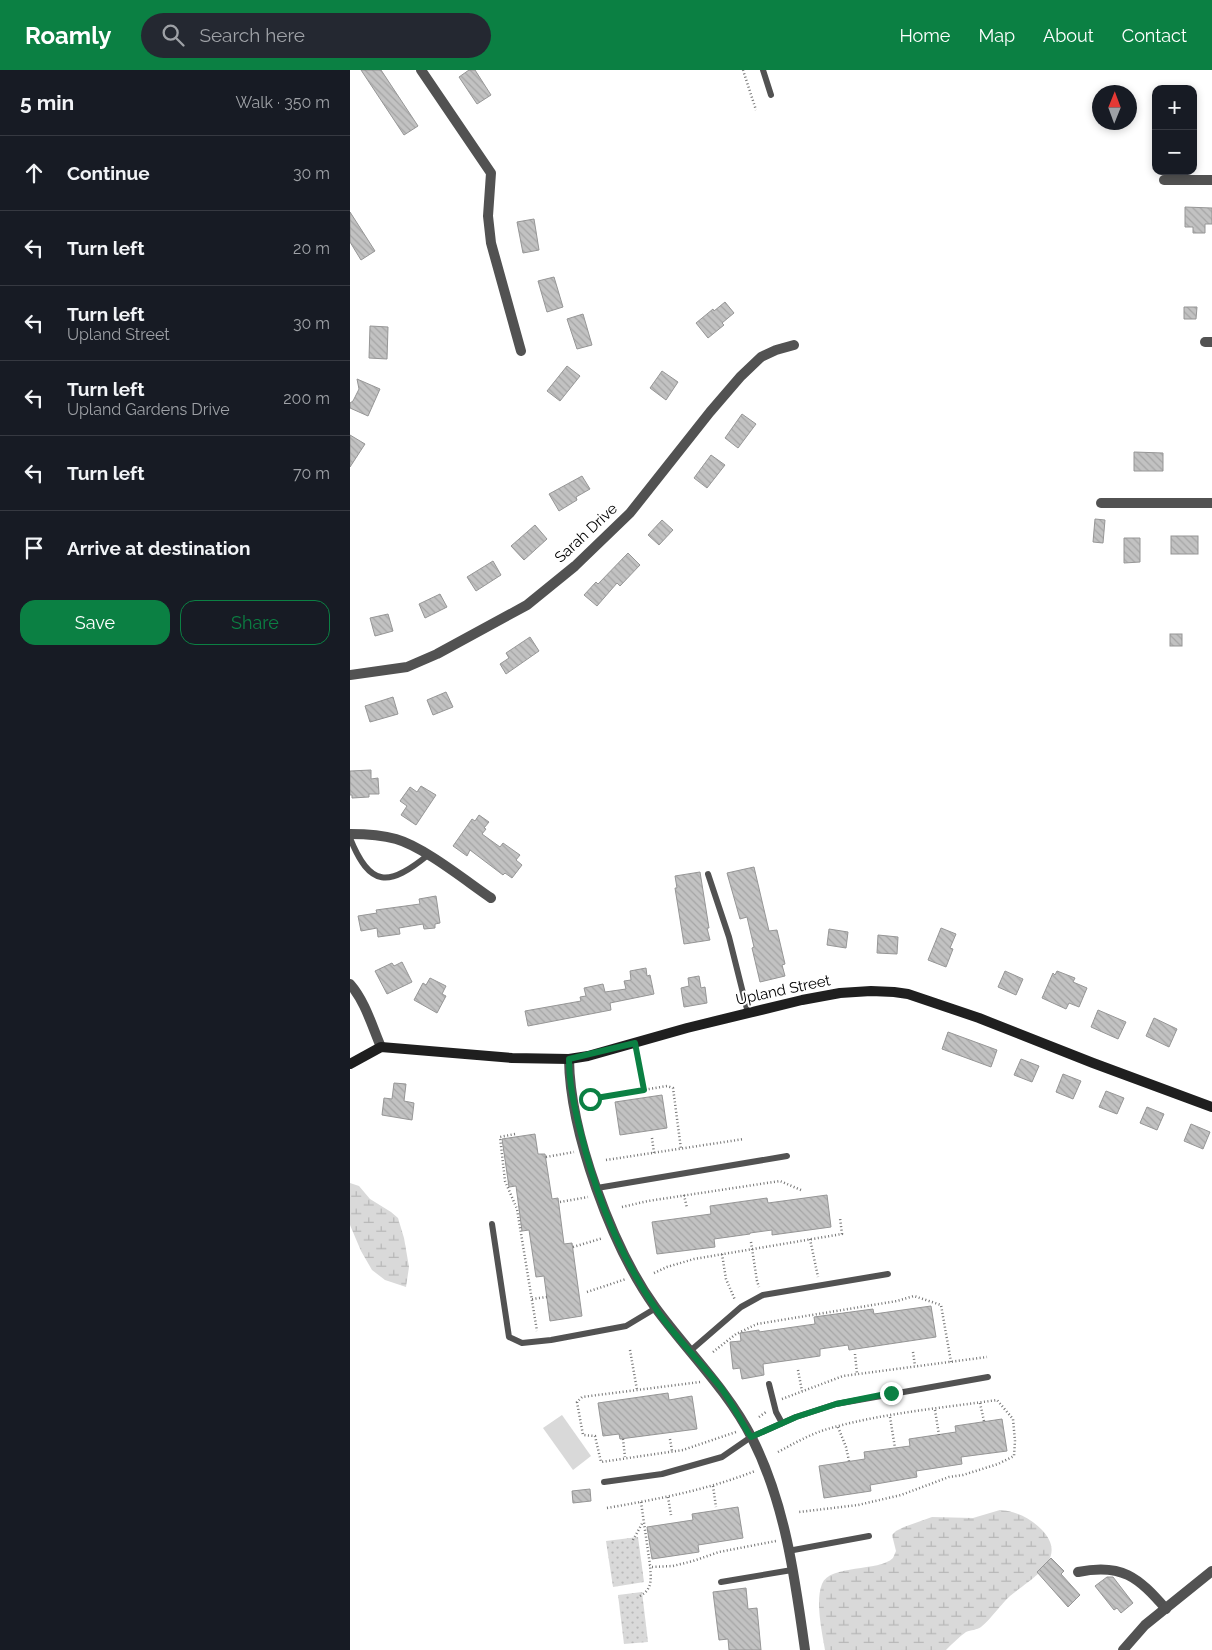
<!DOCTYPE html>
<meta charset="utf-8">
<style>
body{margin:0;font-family:Raleway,sans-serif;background:#242831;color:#f1f3f6}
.controls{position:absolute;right:15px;top:15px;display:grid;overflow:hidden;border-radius:10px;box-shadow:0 2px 8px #0003}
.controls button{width:45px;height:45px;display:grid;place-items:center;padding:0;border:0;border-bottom:1px solid #363941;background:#171b24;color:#f1f3f6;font:25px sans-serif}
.compass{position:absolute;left:742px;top:15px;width:45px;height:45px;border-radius:50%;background:#171b24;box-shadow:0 2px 8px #0003;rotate:1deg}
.stop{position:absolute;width:15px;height:15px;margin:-11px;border:4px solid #0b8043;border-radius:50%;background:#fff}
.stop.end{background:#0b8043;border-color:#fff;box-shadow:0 1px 5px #0008}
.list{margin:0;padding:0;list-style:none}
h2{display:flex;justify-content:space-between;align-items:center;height:65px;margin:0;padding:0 20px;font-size:21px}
h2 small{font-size:16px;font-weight:400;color:#9ea1a6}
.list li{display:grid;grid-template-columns:32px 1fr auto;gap:15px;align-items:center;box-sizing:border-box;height:75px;padding:0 20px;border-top:1px solid #363941}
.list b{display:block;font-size:19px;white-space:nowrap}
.list p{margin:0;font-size:16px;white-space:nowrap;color:#9ea1a6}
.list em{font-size:16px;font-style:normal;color:#9ea1a6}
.actions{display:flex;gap:10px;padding:15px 20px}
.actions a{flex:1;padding:11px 0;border:1px solid #0b8043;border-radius:15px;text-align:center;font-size:18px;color:#0b8043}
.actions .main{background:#0b8043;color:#fff}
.icon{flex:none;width:28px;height:28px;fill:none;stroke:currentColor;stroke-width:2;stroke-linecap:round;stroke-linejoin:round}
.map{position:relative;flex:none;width:862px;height:1580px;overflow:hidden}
header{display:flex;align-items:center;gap:30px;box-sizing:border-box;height:70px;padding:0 25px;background:#0b8043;color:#fff}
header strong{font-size:24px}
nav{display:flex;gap:28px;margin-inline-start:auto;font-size:18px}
.search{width:350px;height:45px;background:#242831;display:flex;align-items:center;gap:12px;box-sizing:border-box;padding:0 18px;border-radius:28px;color:#9ea1a6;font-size:19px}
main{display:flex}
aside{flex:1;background:#171b24}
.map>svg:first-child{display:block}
</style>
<header>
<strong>Roamly</strong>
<div class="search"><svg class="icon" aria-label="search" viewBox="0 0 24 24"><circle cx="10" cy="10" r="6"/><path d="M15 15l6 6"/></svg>Search here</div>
<nav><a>Home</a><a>Map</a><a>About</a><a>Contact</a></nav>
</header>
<main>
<aside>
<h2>5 min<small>Walk · 350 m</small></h2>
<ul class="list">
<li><svg class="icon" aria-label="ahead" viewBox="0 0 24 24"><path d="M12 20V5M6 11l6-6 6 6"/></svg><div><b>Continue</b></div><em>30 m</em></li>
<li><svg class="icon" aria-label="left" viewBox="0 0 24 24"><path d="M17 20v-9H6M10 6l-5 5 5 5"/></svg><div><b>Turn left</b></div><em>20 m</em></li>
<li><svg class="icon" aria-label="left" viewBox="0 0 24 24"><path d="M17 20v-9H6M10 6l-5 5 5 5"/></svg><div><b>Turn left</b><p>Upland Street</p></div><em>30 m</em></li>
<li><svg class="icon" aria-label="left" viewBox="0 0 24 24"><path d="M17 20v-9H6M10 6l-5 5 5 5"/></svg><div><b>Turn left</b><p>Upland Gardens Drive</p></div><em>200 m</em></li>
<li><svg class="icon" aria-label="left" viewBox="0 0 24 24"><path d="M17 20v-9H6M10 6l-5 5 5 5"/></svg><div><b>Turn left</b></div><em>70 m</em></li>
<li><svg class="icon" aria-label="arrive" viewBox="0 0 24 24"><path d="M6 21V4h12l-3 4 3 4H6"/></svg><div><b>Arrive at destination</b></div></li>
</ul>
<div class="actions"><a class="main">Save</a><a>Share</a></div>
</aside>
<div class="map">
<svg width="862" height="1580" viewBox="0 0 862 1580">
<defs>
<pattern id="wetland-marsh" width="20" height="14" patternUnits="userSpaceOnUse" patternTransform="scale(1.25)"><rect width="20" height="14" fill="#d9d9d9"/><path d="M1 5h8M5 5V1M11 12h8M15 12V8" fill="none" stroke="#b8b8b8"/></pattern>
<pattern id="park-dots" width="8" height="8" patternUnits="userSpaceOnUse" patternTransform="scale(1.25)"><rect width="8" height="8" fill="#d9d9d9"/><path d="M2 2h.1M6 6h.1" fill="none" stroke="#b8b8b8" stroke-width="1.8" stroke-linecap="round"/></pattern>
<pattern id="building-back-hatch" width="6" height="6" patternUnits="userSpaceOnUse" patternTransform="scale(1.25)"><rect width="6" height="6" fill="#c2c2c2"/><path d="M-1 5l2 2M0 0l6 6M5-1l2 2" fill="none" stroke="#a5a5a5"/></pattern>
</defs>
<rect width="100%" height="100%" fill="#fff"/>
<g fill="url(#wetland-marsh)">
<path d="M0,1113L9,1116L20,1129L41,1142L48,1148L54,1168L59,1197L56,1217L35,1210L22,1200L11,1181L0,1155Z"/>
<path d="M650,1440C666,1441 680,1448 691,1459C721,1489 680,1509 660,1526C650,1535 642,1548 631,1557C627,1560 621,1560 616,1562C609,1567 602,1574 596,1580H475C472,1562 465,1531 472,1514C480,1494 529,1502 543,1488C544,1486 545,1483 546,1481L542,1465L546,1461L554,1457L582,1447L623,1448Z"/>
</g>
<g fill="url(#park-dots)">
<path d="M288,1467L294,1512L263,1517L256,1471Z"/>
<path d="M292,1522L298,1572L274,1574L268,1525Z"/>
</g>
<path fill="#d9d9d9" d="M212,1345L241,1386L223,1400L193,1358Z"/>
<g fill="url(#building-back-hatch)" stroke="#969696">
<path d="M11,0H31L68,56L54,65Z"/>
<path d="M119,0H125L141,25L127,34L109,7Z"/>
<path d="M835,137L862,138V154H855V163H843V157H835Z"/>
<path d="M0,142L25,181L11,190L0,172Z"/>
<path d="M184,149L189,180L173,183L167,152Z"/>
<path d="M204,207L213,237L197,242L188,211Z"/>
<path d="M375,232L384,243L372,253L374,255L358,268L346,253L363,239L364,241Z"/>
<path d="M834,237H847L846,249H834Z"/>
<path d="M233,244L242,275L227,279L217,249Z"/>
<path d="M20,256L38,257L37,289L19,288Z"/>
<path d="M217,296L230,306L210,331L197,321Z"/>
<path d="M312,301L328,312L316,330L300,318Z"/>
<path d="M7,309L30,319L18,346L0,338V333L3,331L9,319Z"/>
<path d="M392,344L406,354L388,378L375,368Z"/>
<path d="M0,365L15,374L0,397Z"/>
<path d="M784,382L813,383V401H784Z"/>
<path d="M361,385L375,395L357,418L344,408Z"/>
<path d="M232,406L240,419L226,427L227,430L209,441L199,424Z"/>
<path d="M745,449L755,450L753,473L743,472Z"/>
<path d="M312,450L323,460L309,475L298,465Z"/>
<path d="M185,455L197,469L174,490L161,476Z"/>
<rect x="821" y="466" width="27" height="18"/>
<path d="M774,468H790V492L774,493Z"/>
<path d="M278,483L290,495L270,516L267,513L247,536L234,525L246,512L248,514Z"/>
<path d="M143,491L151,505L126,521L117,507Z"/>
<path d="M90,524L97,537L75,548L69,534Z"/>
<path d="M38,544L43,561L25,566L20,548Z"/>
<rect x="820" y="564" width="12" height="12"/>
<path d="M180,567L189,581L156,604L150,594L159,588L156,583Z"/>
<path d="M96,622L103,637L83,645L77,630Z"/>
<path d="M43,627L48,644L20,652L15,636Z"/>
<path d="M21,700V709L28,708L29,724H19V727L2,728V725H0V701Z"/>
<path d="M71,716L86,725L66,755L51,745L57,736L50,731L60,717L67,722Z"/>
<path d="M129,745L139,752L134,758L136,759L132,764L150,777L153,773L170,785L166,790L172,795L162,808L155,803L153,805L120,780L117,786L103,776L122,749L125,751Z"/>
<path d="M404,797L419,861L427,860L435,894L432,895L435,906L410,912L402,878L404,877L397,847L390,849L377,803Z"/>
<path d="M350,802L359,858H357L360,870L334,874L325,818H327L325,806Z"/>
<path d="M86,826L90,853L85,854V858L74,859L73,854L49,858L50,864L28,867L27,858L11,861L8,846L27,843L26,840L70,834L69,829Z"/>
<path d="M591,858L606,864L600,878L603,879L596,897L578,890Z"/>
<path d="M479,859L498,862L496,878L477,875Z"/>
<path d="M528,865L548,867L547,884L527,883Z"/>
<path d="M52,892L62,912L37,924L25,901L42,893L44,896Z"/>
<path d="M296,898L297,906L300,905L304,924L260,933L261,940L178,956L175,941L231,931L230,927L236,926L234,918L253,914L255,922L276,919L274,911L281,910L280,901Z"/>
<path d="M655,901L673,909L666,925L648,917Z"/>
<path d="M707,901L725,908L723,912L737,918L729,937L719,933L716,939L692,928L703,903L705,905Z"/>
<path d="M349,906L351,918L355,917L357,933L334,937L331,918L339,916L338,908Z"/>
<path d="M80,908L96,916L92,924L96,926L87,943L64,930L73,913L76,915Z"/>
<path d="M748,940L776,952L768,969L741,957Z"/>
<path d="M804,948L827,959L819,977L796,966Z"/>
<path d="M598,962L647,980L641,997L592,979Z"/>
<path d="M671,989L689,996L682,1012L664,1005Z"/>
<path d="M713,1004L731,1011L723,1029L706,1022Z"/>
<path d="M44,1013L56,1014L54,1031L64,1033L62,1050L32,1045L34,1028L42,1029Z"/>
<path d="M756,1021L774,1028L767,1044L749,1037Z"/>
<path d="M312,1025L317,1058L270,1065L265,1032Z"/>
<path d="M797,1037L814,1044L807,1060L790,1053Z"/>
<path d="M841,1054L860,1062L853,1079L834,1071Z"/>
<path d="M185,1064L188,1084H195L202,1129L208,1128L214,1174L222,1173L232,1246L200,1251L194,1206L186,1207L179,1160L172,1161L166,1116L159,1117L152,1069Z"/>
<path d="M477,1125L481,1157L422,1165V1160L400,1163V1164L364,1169L365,1177L307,1184L302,1152L361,1144L360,1136L417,1128L418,1133Z"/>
<path d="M581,1236L586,1267L499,1280L498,1275L470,1279V1286L413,1294L414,1305L392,1309L390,1298L383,1299L380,1272L391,1271L390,1263L409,1260V1262L465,1254L464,1247L523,1239L524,1244Z"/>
<path d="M318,1323L319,1330L342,1326L347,1359L270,1369L269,1364L253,1366L248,1333Z"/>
<path d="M652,1349L657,1381L611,1387L612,1394L566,1401L567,1407L520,1415L521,1421L474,1428L469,1396L515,1389L514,1382L560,1376L559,1369L606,1362L605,1356Z"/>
<path d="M240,1419L241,1431L223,1433L222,1421Z"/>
<path d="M388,1437L393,1468L348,1475L349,1482L302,1489L297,1457L343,1450L342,1444Z"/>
<path d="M701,1488L714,1501L711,1504L730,1525L718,1537L687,1502Z"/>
<path d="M757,1507H763L783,1533L771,1543L767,1538L764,1540L745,1516Z"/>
<path d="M396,1518L398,1539L407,1538L411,1580H379L378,1569L369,1570L363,1522Z"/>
</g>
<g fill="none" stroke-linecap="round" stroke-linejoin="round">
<g stroke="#747474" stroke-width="2.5" stroke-dasharray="1 2.5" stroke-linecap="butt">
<path d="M393,0L406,40"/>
<path d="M287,985L294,1020"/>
<path d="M240,1029L317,1016L323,1018L331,1079"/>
<path d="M165,1064L150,1067L155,1111L167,1139L187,1261"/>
<path d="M302,1068L304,1083"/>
<path d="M196,1087L224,1082"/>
<path d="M256,1090L394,1069"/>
<path d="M334,1125L337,1138"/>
<path d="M210,1132L238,1127"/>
<path d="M272,1137L298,1131L430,1111L451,1120"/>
<path d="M460,1169L468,1207"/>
<path d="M401,1172L407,1211L409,1217"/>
<path d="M223,1177L253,1168"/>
<path d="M372,1184L376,1209L385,1230"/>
<path d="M304,1203L317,1197L344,1189L492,1164L490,1148"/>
<path d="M237,1222L276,1209"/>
<path d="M182,1229L197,1227"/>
<path d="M280,1280L287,1320"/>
<path d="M363,1282L386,1264L407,1254L547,1231L564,1226L591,1235L601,1292"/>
<path d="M563,1282L565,1296"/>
<path d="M505,1284L507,1304"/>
<path d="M448,1300L452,1321"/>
<path d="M350,1312L232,1327L227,1332L233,1365L245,1366L251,1392L333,1380L386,1362"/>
<path d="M432,1329L493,1306L637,1287"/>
<path d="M630,1333L634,1351"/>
<path d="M585,1340L589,1365"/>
<path d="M409,1347L416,1342"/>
<path d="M540,1347L545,1378"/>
<path d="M488,1357L496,1377L499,1391"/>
<path d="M273,1369L275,1387"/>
<path d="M320,1369L322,1381"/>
<path d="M428,1382C445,1373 462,1363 481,1358C534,1343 592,1338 647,1330L663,1349L665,1371L664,1386L648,1394L613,1405L599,1407L551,1425L508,1435L449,1442"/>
<path d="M363,1416L366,1437"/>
<path d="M318,1427L321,1445"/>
<path d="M291,1432L300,1495L302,1497L323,1496L343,1491L369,1482L426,1471"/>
<path d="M257,1438C308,1429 357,1420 405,1401"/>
<path d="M283,1470L293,1452"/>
<path d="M290,1526C303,1519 301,1508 300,1495"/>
</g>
<g stroke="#525252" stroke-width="6">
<path d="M413,0L421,25"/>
<path d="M0,768C20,818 39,817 78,785"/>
<path d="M358,804L379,867L398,943"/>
<path d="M247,1118L437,1086"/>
<path d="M142,1154L159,1267L172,1273L201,1270L276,1256L306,1238"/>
<path d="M339,1282L391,1237L413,1225L538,1204"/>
<path d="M419,1314L426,1342L432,1353"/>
<path d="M254,1412L312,1404L372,1387L401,1367L446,1347L486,1334L638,1307"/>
<path d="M438,1481L519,1466"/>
<path d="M371,1512L442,1500"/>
</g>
<g stroke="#525252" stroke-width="10">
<path d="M71,0L141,103L138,146L141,173L171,281"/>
<path d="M814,110H862"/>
<path d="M855,272H862"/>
<path d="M751,433H862"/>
<path d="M0,605L57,597L87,584L177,535L225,496L280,443L360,342L391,306L411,287L426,280L444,275"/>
<path d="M0,764C15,764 32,765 46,769C74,777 116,811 141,828"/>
<path d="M0,914C15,931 22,956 31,977"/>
<path d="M219,989C220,1063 262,1177 305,1237C337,1281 377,1319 402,1368C435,1433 445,1508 455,1580"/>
<path d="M728,1502C772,1493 788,1507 816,1539"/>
<path d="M773,1580L795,1555L862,1501"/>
</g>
<path stroke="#1f1f1f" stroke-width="10" d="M0,994L31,977L162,988L219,989L238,986L337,958L452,930L490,923L521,921L544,922L558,924L629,948L743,993L862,1037"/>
</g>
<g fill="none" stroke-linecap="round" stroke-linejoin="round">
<path stroke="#0b8043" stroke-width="6" d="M240,1029L294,1020L285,973L219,989C219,1015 225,1040 231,1064C246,1125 269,1184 304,1236C323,1265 349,1290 371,1318C382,1333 391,1351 401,1367L446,1347L486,1334L541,1323"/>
</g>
<g text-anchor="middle" stroke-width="4" stroke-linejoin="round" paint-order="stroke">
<g font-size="15" fill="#000" stroke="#fff">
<text transform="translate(236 463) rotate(-43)" y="5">Sarah Drive</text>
<text transform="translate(433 920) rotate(-12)" y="5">Upland Street</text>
</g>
</g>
</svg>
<div class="controls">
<button>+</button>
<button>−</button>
</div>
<svg class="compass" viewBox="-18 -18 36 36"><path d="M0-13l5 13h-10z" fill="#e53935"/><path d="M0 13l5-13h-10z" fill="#9ea1a6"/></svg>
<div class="stop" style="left:240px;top:1029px"></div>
<div class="stop end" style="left:541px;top:1323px"></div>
</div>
</main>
